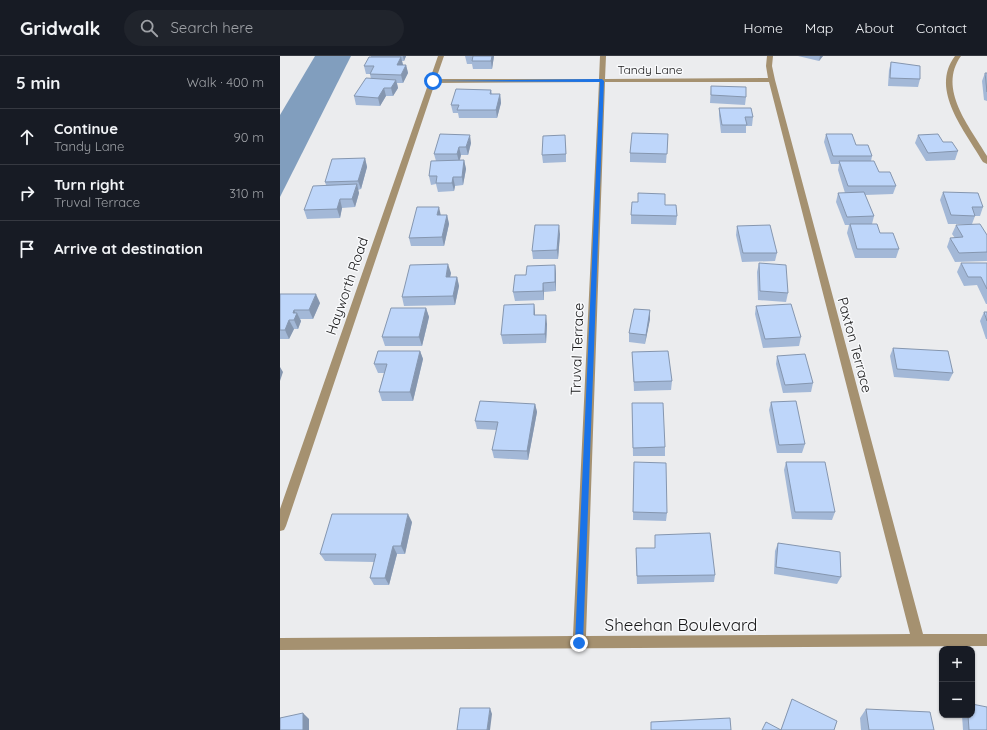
<!DOCTYPE html>
<meta charset="utf-8">
<style>
body{margin:0;font-family:Quicksand,sans-serif;background:#20242c;color:#f1f3f6}
.controls{position:absolute;right:12px;bottom:12px;display:grid;overflow:hidden;border-radius:8px;box-shadow:0 1px 3px #0004}
.controls button{width:36px;height:36px;display:grid;place-items:center;padding:0;border:0;border-bottom:1px solid #363941;background:#171b24;color:#f1f3f6;font:20px sans-serif}
.stop{position:absolute;width:12px;height:12px;margin:-9px;border:3px solid #1a73e8;border-radius:50%;background:#fff}
.stop.end{background:#1a73e8;border-color:#fff;box-shadow:0 1px 4px #0008}
.list{margin:0;padding:0;list-style:none}
h2{display:flex;justify-content:space-between;align-items:center;height:52px;margin:0;padding:0 16px;font-size:17px}
h2 small{font-size:13px;font-weight:400;color:#9ea1a6}
.list li{display:grid;grid-template-columns:26px 1fr auto;gap:12px;align-items:center;box-sizing:border-box;height:56px;padding:0 16px;border-top:1px solid #363941}
.list b{display:block;font-size:15px;white-space:nowrap}
.list p{margin:0;font-size:13px;white-space:nowrap;color:#9ea1a6}
.list em{font-size:13px;font-style:normal;color:#9ea1a6}
.icon{flex:none;width:22px;height:22px;fill:none;stroke:currentColor;stroke-width:2;stroke-linecap:round;stroke-linejoin:round}
.map{position:relative;flex:none;width:707px;height:674px;overflow:hidden}
header{display:flex;align-items:center;gap:24px;box-sizing:border-box;height:56px;padding:0 20px;background:#171b24;border-bottom:1px solid #363941}
header strong{font-size:19px}
nav{display:flex;gap:22px;margin-inline-start:auto;font-size:14px}
.search{width:280px;height:36px;background:#20242c;display:flex;align-items:center;gap:10px;box-sizing:border-box;padding:0 14px;border-radius:22px;color:#9ea1a6;font-size:15px}
main{display:flex}
aside{flex:1;background:#171b24}
.map>svg:first-child{display:block}
</style>
<header>
<strong>Gridwalk</strong>
<div class="search"><svg class="icon" aria-label="search" viewBox="0 0 24 24"><circle cx="10" cy="10" r="6"/><path d="M15 15l6 6"/></svg>Search here</div>
<nav><a>Home</a><a>Map</a><a>About</a><a>Contact</a></nav>
</header>
<main>
<aside>
<h2>5 min<small>Walk · 400 m</small></h2>
<ul class="list">
<li><svg class="icon" aria-label="ahead" viewBox="0 0 24 24"><path d="M12 20V5M6 11l6-6 6 6"/></svg><div><b>Continue</b><p>Tandy Lane</p></div><em>90 m</em></li>
<li><svg class="icon" aria-label="right" viewBox="0 0 24 24"><path d="M7 20v-9h11M14 6l5 5-5 5"/></svg><div><b>Turn right</b><p>Truval Terrace</p></div><em>310 m</em></li>
<li><svg class="icon" aria-label="arrive" viewBox="0 0 24 24"><path d="M6 21V4h12l-3 4 3 4H6"/></svg><div><b>Arrive at destination</b></div></li>
</ul>
</aside>
<div class="map">
<svg width="707" height="674" viewBox="0 0 707 674">
<rect width="100%" height="100%" fill="#ebecee"/>
<path fill="#819ebe" d="M35,0H71L0,141V59Z"/>
<g fill="none" stroke-linecap="round" stroke-linejoin="round">
<g fill="#a59170" fill-rule="evenodd">
<path d="M158,0H164L156,23H319L320,0H326L325,23L488,22L486,10L487,0H493L492,10L495,24L643,578H707V590L0,594V582L293,580L319,26L155,27L6,470L4,474L0,475V453ZM325,26H489L630,578L306,580Z"/>
<path d="M675,0H681C657,33 690,71 707,100V108L703,106C686,76 649,34 675,0Z"/>
</g>
</g>
<g fill="#a3b8d7">
<path d="M91,0H126L124,5H122L123,9H126L128,17L123,27H117L118,32L113,40H106L100,50L76,49L74,40L91,23L90,18H86L84,10L91,1Z"/>
<path d="M185,0H214L212,13H193L192,8H187Z"/>
<path d="M518,0H543L539,5Z"/>
<path d="M611,6L640,23L638,31L608,30L609,14Z"/>
<path d="M705,17H707V45L704,44L702,25Z"/>
<path d="M431,30L466,41L465,49L430,47Z"/>
<path d="M211,34L212,38H220L221,47L217,62H179L178,57H173L171,49Z"/>
<path d="M439,52L473,61L472,70H466V77H441L439,60Z"/>
<path d="M388,78L386,107L350,106V97Z"/>
<path d="M546,78L576,89L592,100L591,105L599,116L616,130L613,138L585,139L594,160L592,168L600,177L619,193L616,202H575L567,177L569,169H565L556,146L558,137H565L558,114L559,108H551L544,86Z"/>
<path d="M638,79L663,86L678,95L675,104L646,105L635,87Z"/>
<path d="M191,87L188,99H181L180,104H184L186,113L183,129L175,130L174,135L158,136L156,128L151,129L149,120L156,105L154,98Z"/>
<path d="M286,88V106L263,107L262,99Z"/>
<path d="M85,102L87,111L81,133L78,134L79,137L75,151L62,152L60,162L27,163L24,154L46,129L45,126Z"/>
<path d="M663,136L703,151L700,160H695L692,168L707,179V205L675,206L667,191L670,182H675L672,178L676,169L692,168H668L660,144Z"/>
<path d="M385,149L397,160L396,169L351,168V159Z"/>
<path d="M161,159H167L169,168L164,190H131L129,182Z"/>
<path d="M457,170L497,197L495,205L462,206L456,179Z"/>
<path d="M280,178L278,203H253L252,195Z"/>
<path d="M479,207L508,237L506,246L478,244L477,216Z"/>
<path d="M681,207H707V248H706L697,229L684,230L677,216Z"/>
<path d="M275,209L276,218V235L264,236V244L235,245L233,236L246,219Z"/>
<path d="M171,217L170,221H177L179,230L175,249L124,250L122,241Z"/>
<path d="M0,238L40,247L33,263H20L21,265L18,273H14L9,283H0Z"/>
<path d="M254,248L255,259L267,268L266,287L223,288L221,279Z"/>
<path d="M476,250L521,281L519,290L483,292L475,258Z"/>
<path d="M146,252L149,261L142,290H105L102,281Z"/>
<path d="M370,254V263L365,288L349,286V277Z"/>
<path d="M704,256H707V283H706L700,265Z"/>
<path d="M613,292L673,317L669,325L614,321L610,300Z"/>
<path d="M140,295L143,303L133,345H102L99,336L104,317H98L94,308Z"/>
<path d="M352,296L392,325L391,334L354,335Z"/>
<path d="M497,300L533,327L531,336L503,337L496,308Z"/>
<path d="M491,346L525,388L522,397H497L489,354Z"/>
<path d="M352,347L385,391V400H353Z"/>
<path d="M255,348L257,356L248,404L214,402L212,394L217,374L197,373L195,365Z"/>
<path d="M354,406L387,457L386,465L353,464Z"/>
<path d="M506,406L555,456L552,464L512,463L504,414Z"/>
<path d="M132,466L125,498H117L109,529H94L90,522L94,506L45,505L40,498Z"/>
<path d="M375,479L435,519L434,526L357,528L356,500L375,492Z"/>
<path d="M498,487L561,521L557,528L494,518L495,495Z"/>
<path d="M512,643L554,674H501Z"/>
<path d="M586,653L654,674H581L580,662Z"/>
<path d="M682,659H692L707,674H683Z"/>
</g>
<g fill="#8596af">
<path d="M123,0H126L124,5Z"/>
<path d="M212,0H214L212,13L211,5Z"/>
<path d="M540,0H543L539,5Z"/>
<path d="M121,1L123,9H117Z"/>
<path d="M126,9L128,17L123,27L121,19Z"/>
<path d="M116,24L118,32L113,40L111,32Z"/>
<path d="M104,32L106,40L100,50L98,42Z"/>
<path d="M220,38L221,47L217,62L216,54Z"/>
<path d="M190,79L191,87L188,99L186,91Z"/>
<path d="M179,91L181,99L179,106L177,98Z"/>
<path d="M85,102L87,111L81,133L78,125Z"/>
<path d="M184,104L186,113L183,129L182,121Z"/>
<path d="M173,121L175,130L174,135L172,127Z"/>
<path d="M77,128L79,137L75,151L72,143Z"/>
<path d="M60,143L62,152L60,162L57,153Z"/>
<path d="M159,151L161,160L157,159Z"/>
<path d="M167,159L169,168L164,190L162,181Z"/>
<path d="M279,169L280,178L278,203L277,194Z"/>
<path d="M168,208L171,217L168,230L166,221Z"/>
<path d="M275,209L276,218V235L275,226Z"/>
<path d="M177,221L179,230L175,249L173,240Z"/>
<path d="M263,227L264,236V244L263,235Z"/>
<path d="M36,238L40,247L33,263L29,254Z"/>
<path d="M254,248L255,257V268L254,259Z"/>
<path d="M146,252L149,261L142,290L139,281Z"/>
<path d="M14,254L16,258L17,257L21,265L18,273L14,264L13,257Z"/>
<path d="M370,254V263L365,288L366,279Z"/>
<path d="M266,259L267,268L266,287L265,278Z"/>
<path d="M9,264L14,273L9,283L5,274Z"/>
<path d="M140,295L143,303L133,345L130,336Z"/>
<path d="M0,311L3,316L0,325Z"/>
<path d="M255,348L257,356L248,404L247,395Z"/>
<path d="M128,458L132,466L125,498L121,490Z"/>
<path d="M113,490L117,498L109,529L105,522Z"/>
<path d="M210,652L212,658L210,674H207Z"/>
<path d="M23,657L29,663V674H23Z"/>
</g>
<g fill="#bed6fa" stroke="#8596af">
<path d="M193,0H212L211,5H192Z"/>
<path d="M89,1H121L117,9H126L121,19L90,18L94,10H84Z"/>
<path d="M611,6L640,10V23L610,22Z"/>
<path d="M705,17H707V36Z"/>
<path d="M86,22L116,24L111,32H104L98,42L74,40Z"/>
<path d="M431,30L466,31V41L431,39Z"/>
<path d="M176,33L211,34L210,38H220L216,54H177L179,49H171Z"/>
<path d="M439,52H471L473,61H465L467,69H442Z"/>
<path d="M352,77L388,78L387,98L350,97Z"/>
<path d="M160,78L190,79L186,91H179L177,98H154Z"/>
<path d="M546,78H572L576,89H588L592,100H553Z"/>
<path d="M658,78L663,86H672L678,95L648,97L638,79Z"/>
<path d="M285,79L286,98L262,99L263,80Z"/>
<path d="M85,102L78,125L45,126L52,103Z"/>
<path d="M184,104L182,121H173L172,127H156L157,120H149L151,105Z"/>
<path d="M559,105H594L599,116H610L616,130H568Z"/>
<path d="M77,128L72,143H60L57,153L24,154L33,130Z"/>
<path d="M584,136L594,160L567,161L558,137Z"/>
<path d="M663,136L698,137L703,151H692L695,160L671,159Z"/>
<path d="M358,137L385,138V149H396L397,160L351,159L352,146H358Z"/>
<path d="M137,151H159L157,159H167L162,181L129,182Z"/>
<path d="M570,168H597L600,177H613L619,193H577Z"/>
<path d="M700,168L707,179V196L679,197L670,182L683,181L676,169Z"/>
<path d="M255,169H279L277,194L252,195Z"/>
<path d="M490,169L497,197H463L457,170Z"/>
<path d="M479,207L506,209L508,237L480,235Z"/>
<path d="M681,207H707V233L701,221H688Z"/>
<path d="M168,208L166,221H177L173,240L122,241L130,209Z"/>
<path d="M275,209V226L263,227V235L233,236L235,219H246L247,210Z"/>
<path d="M0,238H36L29,254H14L13,257H17L14,264H9L5,274H0Z"/>
<path d="M254,248V259H266L265,278L221,279L224,249Z"/>
<path d="M511,248L521,281L485,283L476,250Z"/>
<path d="M111,252H146L139,281H102Z"/>
<path d="M354,253L370,254L366,279L349,277Z"/>
<path d="M704,256H707V265Z"/>
<path d="M613,292L668,295L673,317L617,313Z"/>
<path d="M98,295H140L130,336H99L107,308H94Z"/>
<path d="M388,295L392,325L354,326L352,296Z"/>
<path d="M525,298L533,327L505,329L497,300Z"/>
<path d="M200,345L255,348L247,395L212,394L218,366L195,365Z"/>
<path d="M516,345L525,388L499,389L491,346Z"/>
<path d="M352,347H383L385,391L353,392Z"/>
<path d="M354,406L386,407L387,457L353,456Z"/>
<path d="M506,406H545L555,456H515Z"/>
<path d="M52,458H128L121,490H113L105,522H90L96,498H40Z"/>
<path d="M430,477L435,519L357,520L356,492H375V479Z"/>
<path d="M498,487L560,496L561,521L496,511Z"/>
<path d="M512,643L557,665L554,674H482L486,666L501,674Z"/>
<path d="M692,648L707,651V674H689L688,659H692Z"/>
<path d="M180,652H210L207,674H177Z"/>
<path d="M586,653L650,656L654,674H589Z"/>
<path d="M23,657V674H0V662Z"/>
<path d="M450,662L451,674H371V666Z"/>
</g>
<path fill="#1a73e8" d="M322,23L324,25L303,587L299,591L295,587L320,26L151,25Z"/>
<g text-anchor="middle" stroke-width="3" stroke-linejoin="round" paint-order="stroke">
<g font-size="12" fill="#171718" stroke="#f8f9fb">
<text x="370" y="18">Tandy Lane</text>
</g>
<g font-size="14" fill="#171718" stroke="#f8f9fb">
<text transform="translate(67 230) rotate(-71)" y="5">Hayworth Road</text>
<text transform="translate(575 289) rotate(75)" y="5">Paxton Terrace</text>
<text transform="translate(297 293) rotate(-88)" y="5">Truval Terrace</text>
</g>
<g font-size="17" fill="#171718" stroke="#f8f9fb">
<text x="401" y="575">Sheehan Boulevard</text>
</g>
</g>
</svg>
<div class="controls">
<button>+</button>
<button>−</button>
</div>
<div class="stop" style="left:153px;top:25px"></div>
<div class="stop end" style="left:299px;top:587px"></div>
</div>
</main>
